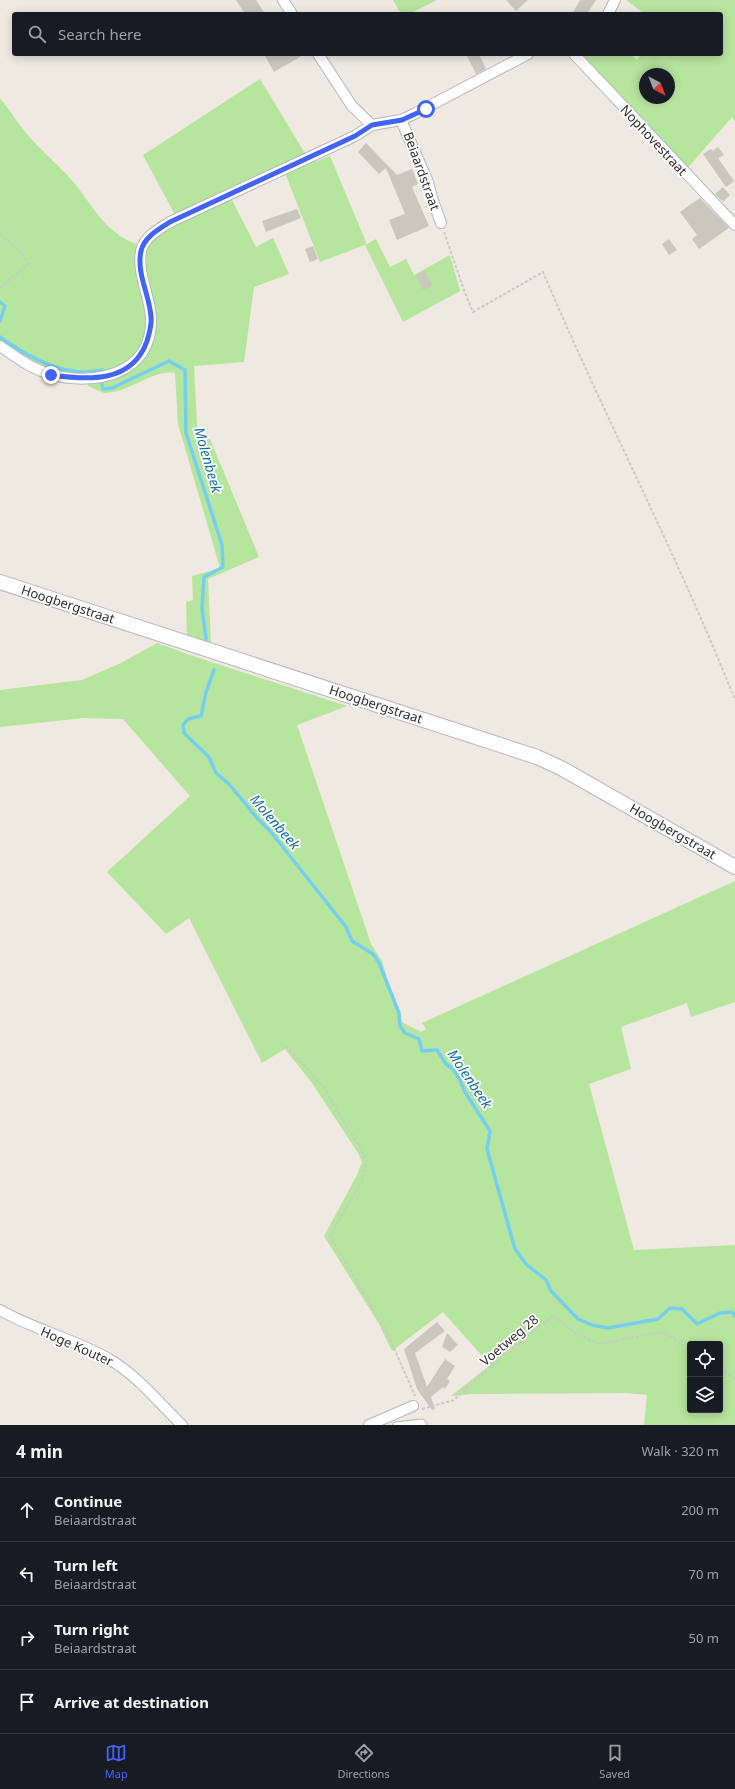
<!DOCTYPE html>
<meta charset="utf-8">
<style>
body{margin:0;font-family:"Noto Sans",sans-serif;background:#20242c;color:#f1f3f6}
.controls{position:absolute;right:12px;bottom:12px;display:grid;overflow:hidden;border-radius:4px;box-shadow:0 2px 10px #0003}
.controls button{width:36px;height:36px;display:grid;place-items:center;padding:0;border:0;border-bottom:1px solid #363941;background:#171b24;color:#f1f3f6;font:20px sans-serif}
.compass{position:absolute;left:639px;top:68px;width:36px;height:36px;border-radius:50%;background:#171b24;box-shadow:0 2px 10px #0003;rotate:138deg}
.stop{position:absolute;width:12px;height:12px;margin:-9px;border:3px solid #4264fb;border-radius:50%;background:#fff}
.stop.end{background:#4264fb;border-color:#fff;box-shadow:0 1px 4px #0008}
.list{margin:0;padding:0;list-style:none}
h2{display:flex;justify-content:space-between;align-items:center;height:52px;margin:0;padding:0 16px;font-size:17px}
h2 small{font-size:13px;font-weight:400;color:#9ea1a6}
.list li{display:grid;grid-template-columns:26px 1fr auto;gap:12px;align-items:center;box-sizing:border-box;height:64px;padding:0 16px;border-top:1px solid #363941}
.list b{display:block;font-size:15px;white-space:nowrap}
.list p{margin:0;font-size:13px;white-space:nowrap;color:#9ea1a6}
.list em{font-size:13px;font-style:normal;color:#9ea1a6}
.icon{flex:none;width:22px;height:22px;fill:none;stroke:currentColor;stroke-width:2;stroke-linecap:round;stroke-linejoin:round}
.map{position:relative;flex:none;width:735px;height:1425px;overflow:hidden}
.search{position:absolute;background:#171b24;box-shadow:0 2px 10px #0003;left:12px;right:12px;top:12px;height:44px;display:flex;align-items:center;gap:10px;box-sizing:border-box;padding:0 14px;border-radius:4px;color:#9ea1a6;font-size:15px}
.sheet{height:308px;background:#171b24}
nav{display:flex;justify-content:space-around;align-items:center;box-sizing:border-box;height:56px;border-top:1px solid #363941;background:#171b24;font-size:11px;color:#9ea1a6}
nav a{display:grid;justify-items:center;gap:2px}
nav .on{color:#4264fb}
.map>svg:first-child{display:block}
</style>
<div class="map">
<svg width="735" height="1425" viewBox="0 0 735 1425">
<rect width="100%" height="100%" fill="#efe9e1"/>
<g fill="#b6e59e" fill-rule="evenodd">
<path d="M393,0H437L409,14H401Z"/>
<path d="M626,0H735V122L732,117L685,171L579,56L582,54H630L637,60L641,54H721V14H645ZM645,74H669V98H645Z"/>
<path d="M260,79L306,155L175,215L143,155Z"/>
<path d="M0,98C11,112 21,128 33,141C44,153 57,164 68,176C94,204 100,230 138,245L148,321L144,340L137,354L121,366L99,375L63,373L36,365L0,343Z"/>
<path d="M330,156L366,242L365,245L376,239L390,267L406,259L414,275L450,255L460,291L403,322L365,245L320,262L285,173Z"/>
<path d="M231,198L256,247L273,238L289,274L254,287L244,362L194,366L198,442L210,439L259,557L208,579L211,645L187,637L186,602L193,600L192,576L220,568L178,424L175,373C154,369 130,392 106,393C101,393 93,388 88,386L89,382L105,381L148,349L144,260C145,254 146,248 150,243C162,225 210,208 231,198Z"/>
<path d="M157,643L193,656L347,706L297,725L371,944L382,961L400,1021L421,1032L426,1029L422,1023L735,881V1002L691,1017L687,1003L621,1027L631,1069L589,1084L634,1250L735,1245V1425H644L647,1395L626,1393L471,1394L451,1396L490,1365L443,1312L392,1351L379,1324L324,1236L357,1175L362,1162L358,1153L312,1083L285,1049L262,1063L189,918L166,934L107,872L190,796L123,719L84,718L0,727V690L82,680L121,663ZM690,1344H720V1410H690Z"/>
</g>
<g fill="none" stroke-linecap="round" stroke-linejoin="round">
<g stroke="#75cff0" stroke-width="3.5">
<path d="M0,302L5,306L0,321"/>
<path d="M0,337C24,354 51,370 81,372C88,373 96,371 103,370"/>
<path d="M102,384L103,389L112,388L169,361L185,370L186,433L222,545L223,567L204,577L202,608L206,639"/>
<path d="M214,670L206,692L201,716L188,719L183,725L184,733L209,757L216,773L229,784L257,818L271,832L346,927L352,941L373,954L379,963L399,1013L400,1026L405,1033L419,1039L422,1051L437,1050L446,1064L453,1069L460,1080L465,1092L490,1131L487,1149L515,1249L526,1264L546,1280L551,1291L578,1319L592,1325L608,1328L658,1319L670,1308L682,1309L697,1324L720,1313L732,1312L735,1316"/>
</g>
</g>
<g fill="#cbc7bf">
<path d="M236,0H256L265,14H245Z"/>
<path d="M506,0H528L516,11Z"/>
<path d="M580,0H596L587,14H572Z"/>
<path d="M264,54H305L274,72Z"/>
<path d="M466,54H479L486,69L476,74Z"/>
<path d="M366,143L397,175L412,169L418,184L412,187L429,226L397,240L389,220L405,214L386,168L379,174L358,152Z"/>
<path d="M718,147L724,155L718,158L734,181L726,187L703,154L711,149L713,151Z"/>
<path d="M723,187L730,195L723,202L715,194Z"/>
<path d="M700,198L729,228L699,249L692,239L697,235L680,212Z"/>
<path d="M297,209L301,218L266,232L262,221Z"/>
<path d="M669,239L677,250L669,255L662,244Z"/>
<path d="M313,246L318,259L310,262L305,249Z"/>
<path d="M425,271L432,286L423,290L416,275Z"/>
<path d="M437,1322L445,1331L415,1353L427,1387L445,1359L455,1366L447,1379L450,1381L445,1389L443,1387L431,1397L435,1409L432,1410L417,1389L404,1349Z"/>
<path d="M447,1333L458,1345L450,1352L442,1347Z"/>
</g>
<g fill="none" stroke-linecap="round" stroke-linejoin="round">
<g stroke="#b4b7c1" stroke-width="7">
<path id="lane" d="M396,1425L422,1422L424,1425"/>
</g>
<g stroke="#b4b7c1" stroke-width="12">
<g id="street">
<path d="M283,0L292,14"/>
<path d="M608,14L615,0"/>
<path d="M318,54L352,106L372,125"/>
<path d="M574,54L735,225"/>
<path d="M401,120L428,182L432,198L441,223"/>
<path d="M0,346C16,357 31,369 50,374C95,387 153,374 151,318C150,296 137,274 141,251C144,237 159,229 170,222L355,136L372,125L401,120L414,114L528,54"/>
<path d="M0,1310C35,1330 74,1339 109,1359C137,1375 159,1403 182,1425"/>
<path d="M369,1425L413,1406"/>
</g>
</g>
<g stroke="#b4b7c1" stroke-width="16">
<path id="secondary" d="M0,582L537,757L561,768L735,867"/>
</g>
<g stroke="#c9c9c9" stroke-width="2" stroke-dasharray="3 2" stroke-linecap="butt">
<path d="M444,232L465,293L473,312L543,272C604,416 677,554 735,700"/>
<path d="M0,234L24,255L28,264L0,288"/>
<path d="M286,1046L323,1086L367,1160L362,1181L330,1236L387,1332L415,1396"/>
<path d="M720,1369L735,1379"/>
<path d="M422,1409L454,1400L506,1353L553,1316L578,1335L599,1344L663,1332L690,1349"/>
</g>
<use href="#lane" stroke="#fff" stroke-width="5"/>
<use href="#street" stroke="#fff" stroke-width="10"/>
<use href="#secondary" stroke="#fff" stroke-width="14"/>
</g>
<g fill="none" stroke-linecap="round" stroke-linejoin="round">
<path stroke="#4264fb" stroke-width="5" d="M51,375C87,380 132,384 147,341C149,334 152,325 151,317C150,296 136,273 141,251C144,237 159,229 170,222L355,136L372,125L402,120L426,109"/>
</g>
<g text-anchor="middle" stroke-width="3.5" stroke-linejoin="round" paint-order="stroke">
<g font-size="13" fill="#2e2e2e" stroke="#fff">
<text transform="translate(654 140) rotate(47)" y="5">Nophovestraat</text>
<text transform="translate(422 171) rotate(70)" y="5">Beiaardstraat</text>
<text transform="translate(68 604) rotate(18)" y="5">Hoogbergstraat</text>
<text transform="translate(376 704) rotate(18)" y="5">Hoogbergstraat</text>
<text transform="translate(673 831) rotate(30)" y="5">Hoogbergstraat</text>
<text transform="translate(509 1340) rotate(-40)" y="5">Voetweg 28</text>
<text transform="translate(77 1346) rotate(24)" y="5">Hoge Kouter</text>
</g>
<g font-size="14" font-style="italic" fill="#0d6fa3" stroke="#fff">
<text transform="translate(208 460) rotate(74)" y="5">Molenbeek</text>
<text transform="translate(275 822) rotate(49)" y="5">Molenbeek</text>
<text transform="translate(470 1079) rotate(56)" y="5">Molenbeek</text>
</g>
</g>
</svg>
<div class="controls">
<button><svg class="icon" aria-label="locate" viewBox="0 0 24 24"><circle cx="12" cy="12" r="6"/><path d="M12 2v4M12 18v4M2 12h4M18 12h4"/></svg></button>
<button><svg class="icon" aria-label="layers" viewBox="0 0 24 24"><path d="M12 4l9 5-9 5-9-5zM3 14l9 5 9-5"/></svg></button>
</div>
<svg class="compass" viewBox="-18 -18 36 36"><path d="M0-13l5 13h-10z" fill="#e53935"/><path d="M0 13l5-13h-10z" fill="#9ea1a6"/></svg>
<div class="stop" style="left:426px;top:109px"></div>
<div class="stop end" style="left:51px;top:375px"></div>
<div class="search"><svg class="icon" aria-label="search" viewBox="0 0 24 24"><circle cx="10" cy="10" r="6"/><path d="M15 15l6 6"/></svg>Search here</div>
</div>
<section class="sheet">
<h2>4 min<small>Walk · 320 m</small></h2>
<ul class="list">
<li><svg class="icon" aria-label="ahead" viewBox="0 0 24 24"><path d="M12 20V5M6 11l6-6 6 6"/></svg><div><b>Continue</b><p>Beiaardstraat</p></div><em>200 m</em></li>
<li><svg class="icon" aria-label="left" viewBox="0 0 24 24"><path d="M17 20v-9H6M10 6l-5 5 5 5"/></svg><div><b>Turn left</b><p>Beiaardstraat</p></div><em>70 m</em></li>
<li><svg class="icon" aria-label="right" viewBox="0 0 24 24"><path d="M7 20v-9h11M14 6l5 5-5 5"/></svg><div><b>Turn right</b><p>Beiaardstraat</p></div><em>50 m</em></li>
<li><svg class="icon" aria-label="arrive" viewBox="0 0 24 24"><path d="M6 21V4h12l-3 4 3 4H6"/></svg><div><b>Arrive at destination</b></div></li>
</ul>
</section>
<nav>
<a class="on"><svg class="icon" aria-label="map" viewBox="0 0 24 24"><path d="M3 6l6-2 6 2 6-2v14l-6 2-6-2-6 2zM9 4v14M15 6v14"/></svg>Map</a>
<a><svg class="icon" aria-label="directions" viewBox="0 0 24 24"><path d="M12 3l9 9-9 9-9-9zM9 14v-3h6M13 9l2 2-2 2"/></svg>Directions</a>
<a><svg class="icon" aria-label="saved" viewBox="0 0 24 24"><path d="M7 4h10v16l-5-4-5 4z"/></svg>Saved</a>
</nav>
